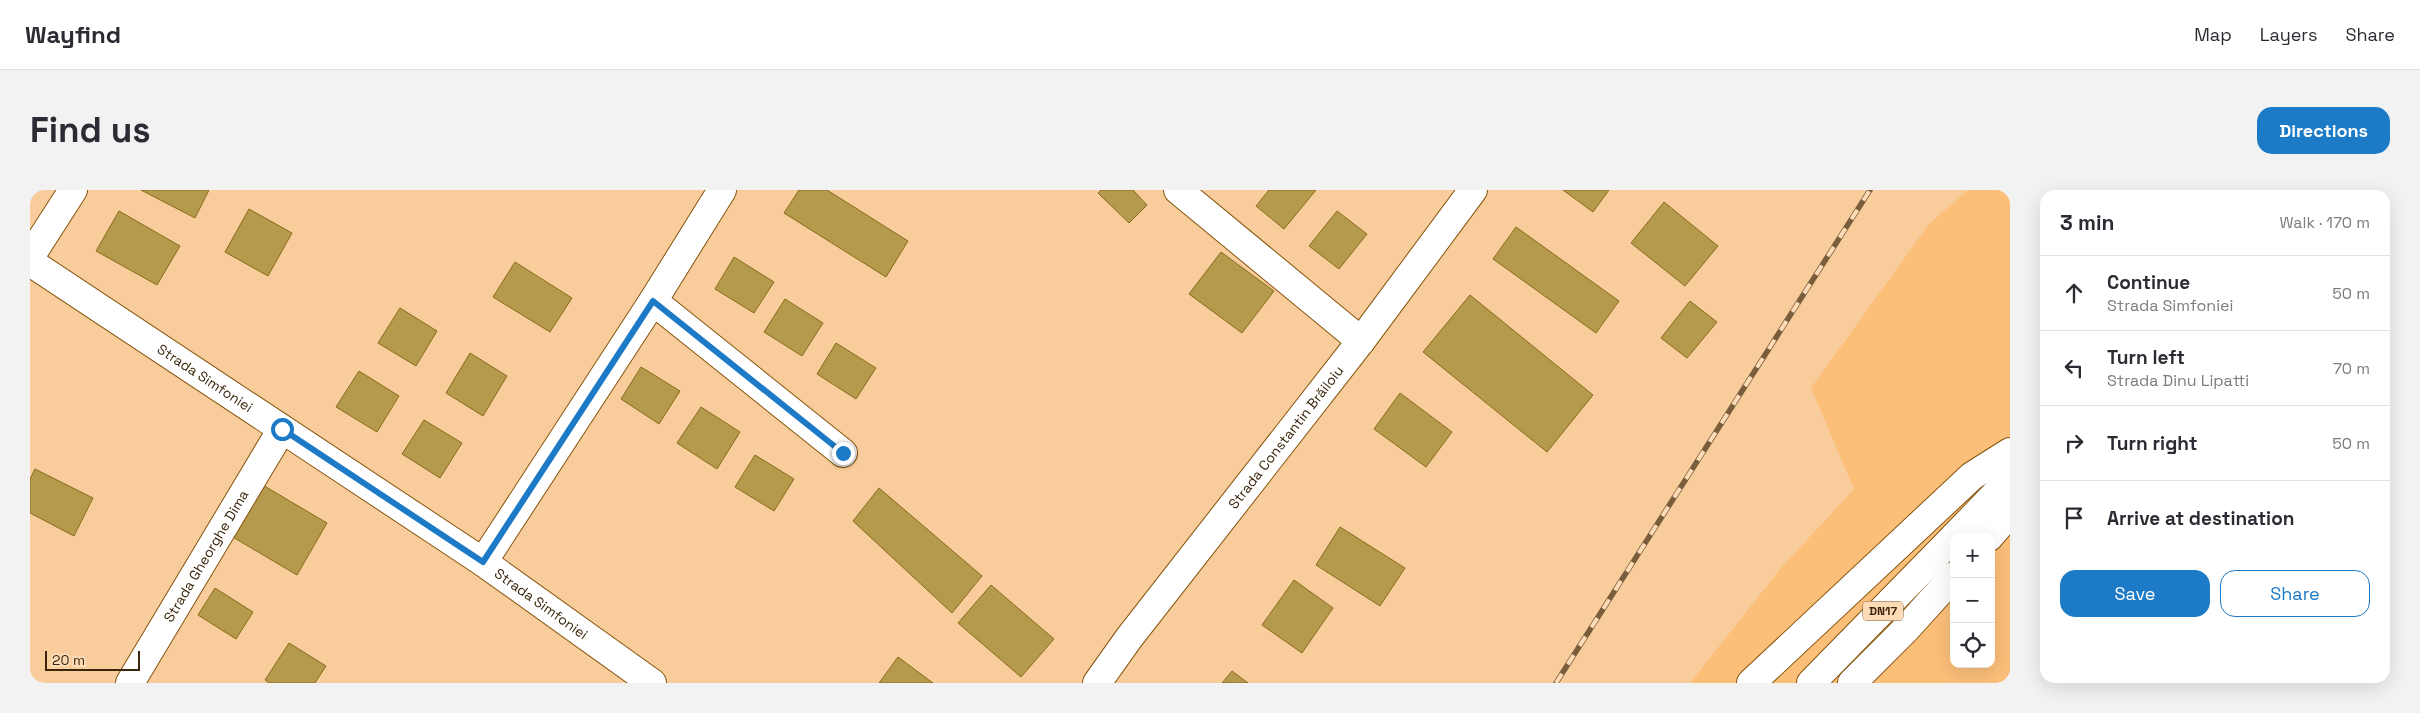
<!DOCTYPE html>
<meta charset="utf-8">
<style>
body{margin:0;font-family:"Space Grotesk",sans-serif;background:#f2f2f3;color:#2b2b33}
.controls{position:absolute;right:15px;bottom:15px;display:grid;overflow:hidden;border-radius:10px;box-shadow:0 5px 20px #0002}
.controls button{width:45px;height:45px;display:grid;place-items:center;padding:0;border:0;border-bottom:1px solid #e1e1e2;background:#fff;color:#2b2b33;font:25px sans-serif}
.scale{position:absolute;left:15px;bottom:12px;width:95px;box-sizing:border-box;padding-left:5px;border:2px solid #3b260b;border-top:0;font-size:14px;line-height:18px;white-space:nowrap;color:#3b260b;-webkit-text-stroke:4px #fddbb7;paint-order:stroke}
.stop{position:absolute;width:15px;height:15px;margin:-11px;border:4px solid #1c7ac7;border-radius:50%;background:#fff}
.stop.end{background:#1c7ac7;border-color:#fff;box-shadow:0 1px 5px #0008}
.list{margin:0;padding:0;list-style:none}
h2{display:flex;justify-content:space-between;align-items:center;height:65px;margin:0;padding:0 20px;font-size:21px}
h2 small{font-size:16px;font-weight:400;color:#7c7c81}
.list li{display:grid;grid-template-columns:32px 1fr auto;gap:15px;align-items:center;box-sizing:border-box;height:75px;padding:0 20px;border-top:1px solid #e1e1e2}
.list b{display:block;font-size:19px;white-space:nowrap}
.list p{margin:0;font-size:16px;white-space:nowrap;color:#7c7c81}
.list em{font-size:16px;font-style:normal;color:#7c7c81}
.actions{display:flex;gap:10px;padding:15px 20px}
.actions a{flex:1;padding:11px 0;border:1px solid #1c7ac7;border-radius:15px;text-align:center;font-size:18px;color:#1c7ac7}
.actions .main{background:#1c7ac7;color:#fff}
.icon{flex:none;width:28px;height:28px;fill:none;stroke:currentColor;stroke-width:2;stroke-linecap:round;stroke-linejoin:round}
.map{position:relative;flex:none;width:1980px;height:493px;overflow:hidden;border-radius:15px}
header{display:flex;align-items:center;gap:30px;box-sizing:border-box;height:70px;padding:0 25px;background:#fff;border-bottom:1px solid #e1e1e2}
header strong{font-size:24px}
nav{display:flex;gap:28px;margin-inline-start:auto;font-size:18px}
.intro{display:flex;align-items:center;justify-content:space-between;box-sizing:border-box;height:120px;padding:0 30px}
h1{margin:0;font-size:35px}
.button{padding:12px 22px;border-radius:15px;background:#1c7ac7;color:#fff;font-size:18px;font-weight:700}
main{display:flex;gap:30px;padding:0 30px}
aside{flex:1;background:#fff;border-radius:15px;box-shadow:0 5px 20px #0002}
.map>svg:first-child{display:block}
</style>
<header>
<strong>Wayfind</strong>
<nav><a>Map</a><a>Layers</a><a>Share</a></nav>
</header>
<div class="intro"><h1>Find us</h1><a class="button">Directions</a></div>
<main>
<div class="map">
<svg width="1980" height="493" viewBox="0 0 1980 493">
<rect width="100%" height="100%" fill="#f9cc9b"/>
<path fill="#fcbf7a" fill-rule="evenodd" d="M1938,0H1980V493H1660L1751,378L1824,299L1781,198L1899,34ZM1924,347H1961V474H1924Z"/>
<g fill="#b5994c" stroke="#886c1a">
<path d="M111,0H179L165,28Z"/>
<path d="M769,0H797L878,51L856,87L754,23Z"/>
<path d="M1071,0H1103L1117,15L1099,33L1068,3Z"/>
<path d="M1239,0H1286L1254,39L1226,16Z"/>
<path d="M1533,0H1579L1563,22Z"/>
<path d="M1634,12L1688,56L1655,96L1601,53Z"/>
<path d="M219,19L262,43L238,86L195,62Z"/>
<path d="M89,21L150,56L127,95L66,61Z"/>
<path d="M1307,21L1337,44L1309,79L1279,56Z"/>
<path d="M1486,37L1589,111L1566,143L1463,69Z"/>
<path d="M1191,62L1244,101L1212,143L1159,104Z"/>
<path d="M704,67L744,92L724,123L685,99Z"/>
<path d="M485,72L542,108L520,142L463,107Z"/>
<path d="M1440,105L1563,205L1517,262L1393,162Z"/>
<path d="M755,109L793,133L772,166L734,142Z"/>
<path d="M1660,111L1687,132L1657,168L1631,148Z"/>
<path d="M370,118L407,141L386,176L348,153Z"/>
<path d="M806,153L846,178L826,209L787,184Z"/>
<path d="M440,163L477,186L453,226L416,203Z"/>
<path d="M611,177L650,201L629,234L591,209Z"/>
<path d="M329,181L369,206L347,242L306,217Z"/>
<path d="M1370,203L1422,242L1396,277L1344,239Z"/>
<path d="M671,217L710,242L687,279L647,253Z"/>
<path d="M394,230L432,253L410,288L372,264Z"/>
<path d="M725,265L764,289L744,321L705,297Z"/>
<path d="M5,279L63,308L44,346L0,323V289Z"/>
<path d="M231,294L297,333L267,385L201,346Z"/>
<path d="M849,298L952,386L922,423L823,331Z"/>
<path d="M1310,337L1375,378L1350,416L1286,375Z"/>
<path d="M1264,390L1303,418L1272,463L1232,435Z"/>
<path d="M961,395L1024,449L991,487L928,433Z"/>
<path d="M185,398L223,422L206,449L168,425Z"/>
<path d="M259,453L296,476L285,493H239L235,490Z"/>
<path d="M868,467L903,493H849Z"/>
<path d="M1202,481L1218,493H1192Z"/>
</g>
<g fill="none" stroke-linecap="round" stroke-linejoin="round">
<g stroke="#85540d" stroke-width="30">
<g id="minor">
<path d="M1148,0L1331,151"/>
<path d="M0,67L43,0"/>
<path id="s1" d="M0,72L453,372L622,493"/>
<path d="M623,111L813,263"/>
<path d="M1959,347L1980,323"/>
<path d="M453,372L623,111L692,0"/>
<path id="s2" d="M100,493L252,239"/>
<path id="s3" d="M1067,493L1099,448L1331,151L1443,0"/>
<path d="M1721,493L1942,286L1980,262"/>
<path d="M1822,493L1876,439L1924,386"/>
</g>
</g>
<g stroke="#85540d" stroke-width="30">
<g id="primary">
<path d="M1924,347L1980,289"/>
<path d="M1781,493L1924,347"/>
</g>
</g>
<use href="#minor" stroke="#fff" stroke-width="28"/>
<use href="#primary" stroke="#fff" stroke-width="28"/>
<g stroke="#7a5d3b" stroke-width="5.5">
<path id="rail" d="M1526,493L1840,0"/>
</g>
<use href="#rail" stroke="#fddbb7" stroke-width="4" stroke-dasharray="11" stroke-linecap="butt"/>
</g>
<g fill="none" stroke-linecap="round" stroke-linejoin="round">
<path stroke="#1c7ac7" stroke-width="6" d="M252,239L453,372L623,111L813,263"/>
</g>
<g text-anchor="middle" stroke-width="4" stroke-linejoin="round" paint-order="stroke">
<rect fill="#fddbb7" stroke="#755c3f" stroke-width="1" x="1833" y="411.5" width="40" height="19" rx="4"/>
<g font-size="12" font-weight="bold" fill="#3b260b">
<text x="1853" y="425">DN17</text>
</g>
<g font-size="14" fill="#3b260b" stroke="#fddbb7">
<text dy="5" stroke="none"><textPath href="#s1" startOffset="210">Strada Simfoniei</textPath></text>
<text dy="5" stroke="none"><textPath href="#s3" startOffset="310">Strada Constantin Brăiloiu</textPath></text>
<text dy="5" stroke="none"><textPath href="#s2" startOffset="148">Strada Gheorghe Dima</textPath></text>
<text dy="5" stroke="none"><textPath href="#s1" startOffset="615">Strada Simfoniei</textPath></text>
</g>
</g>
</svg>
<div class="controls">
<button>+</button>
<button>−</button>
<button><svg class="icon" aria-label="locate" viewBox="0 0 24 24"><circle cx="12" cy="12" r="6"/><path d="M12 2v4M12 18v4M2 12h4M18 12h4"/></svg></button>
</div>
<div class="scale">20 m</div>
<div class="stop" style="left:252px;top:239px"></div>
<div class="stop end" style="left:813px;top:263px"></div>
</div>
<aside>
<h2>3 min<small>Walk · 170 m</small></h2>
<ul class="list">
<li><svg class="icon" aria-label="ahead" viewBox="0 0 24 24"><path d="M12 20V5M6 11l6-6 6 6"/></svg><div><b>Continue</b><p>Strada Simfoniei</p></div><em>50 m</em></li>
<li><svg class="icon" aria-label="left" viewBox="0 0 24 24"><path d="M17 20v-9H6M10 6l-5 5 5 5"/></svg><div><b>Turn left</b><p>Strada Dinu Lipatti</p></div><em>70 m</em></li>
<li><svg class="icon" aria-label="right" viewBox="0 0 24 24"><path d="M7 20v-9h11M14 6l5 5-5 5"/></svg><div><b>Turn right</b></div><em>50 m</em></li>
<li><svg class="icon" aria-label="arrive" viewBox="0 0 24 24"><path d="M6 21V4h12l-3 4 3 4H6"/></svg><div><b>Arrive at destination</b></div></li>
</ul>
<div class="actions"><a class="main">Save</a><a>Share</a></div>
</aside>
</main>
